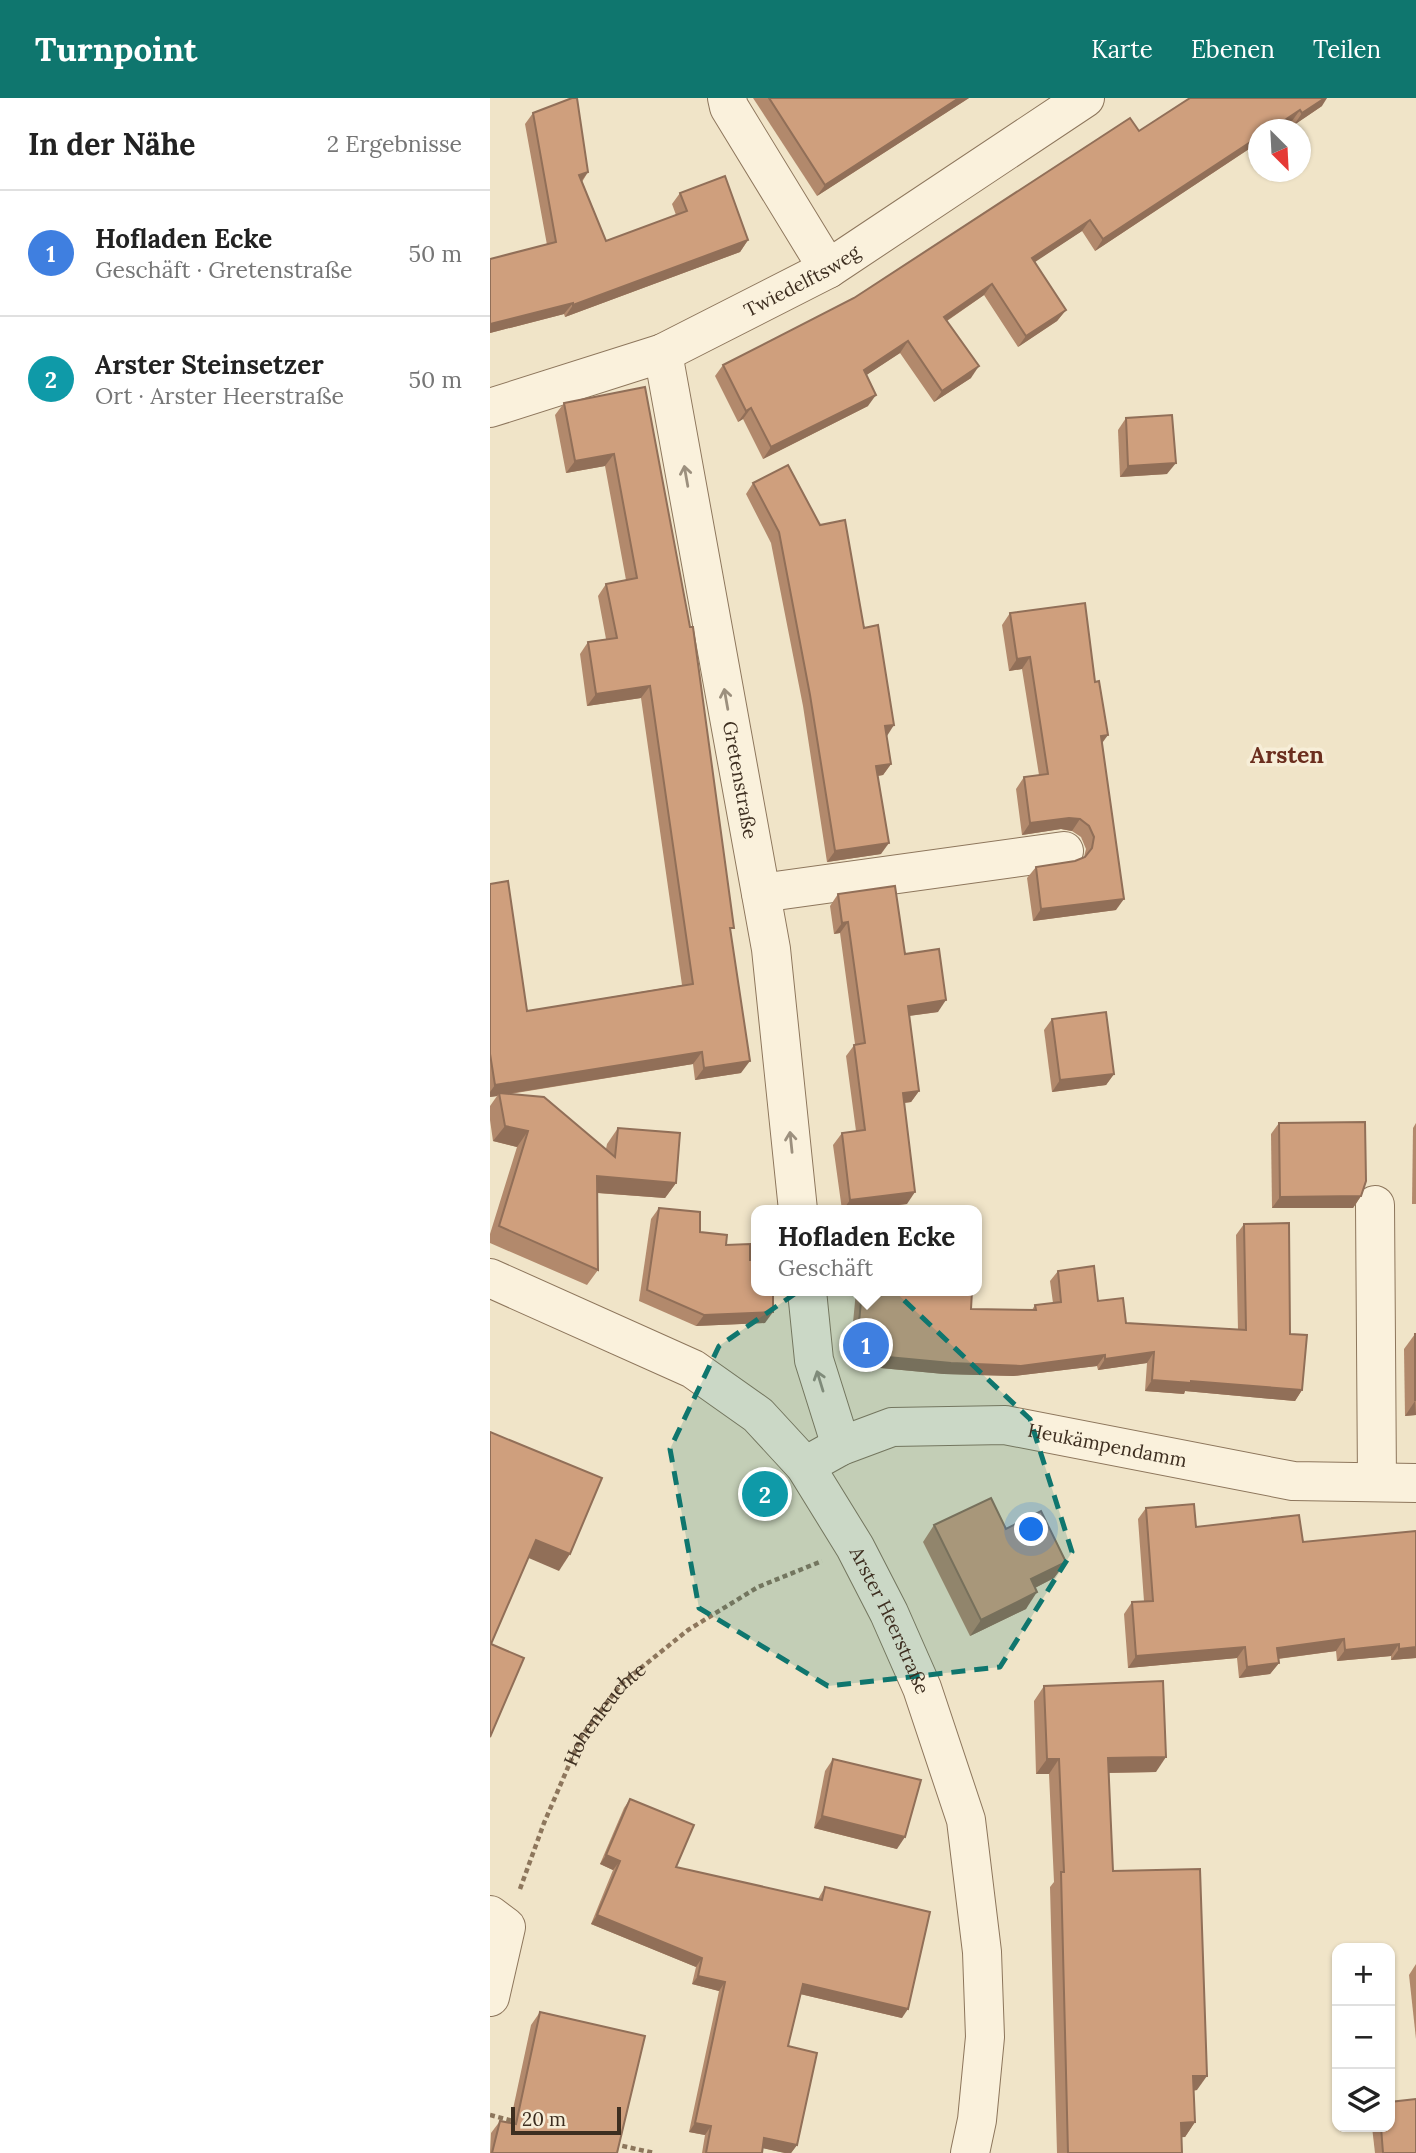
<!DOCTYPE html>
<html lang="de">
<meta charset="utf-8">
<style>
body{margin:0;font-family:Lora,serif;background:#f6f6f6;color:#222}
.controls{position:absolute;right:21px;bottom:21px;display:grid;overflow:hidden;border-radius:14px;box-shadow:0 2px 5px #0004}
.controls button{width:63px;height:63px;display:grid;place-items:center;padding:0;border:0;border-bottom:2px solid #e0e0e0;background:#fff;color:#222;font:35px sans-serif}
.compass{position:absolute;left:758px;top:21px;width:63px;height:63px;border-radius:50%;background:#fff;box-shadow:0 2px 5px #0004;rotate:156deg}
.scale{position:absolute;left:21px;bottom:18px;width:110px;box-sizing:border-box;padding-left:7px;border:4px solid #3d2e20;border-top:0;font-size:19px;line-height:24px;white-space:nowrap;color:#3d2e20;-webkit-text-stroke:5px #f7eed8;paint-order:stroke}
.you{position:absolute;left:542px;top:1432px;width:24px;height:24px;margin:-18px;border:5px solid #fff;border-radius:50%;background:#1a73e8;box-shadow:0 0 0 10px #1a73e833}
.badge{display:grid;place-items:center;width:46px;height:46px;border-radius:50%;background:#0f766e;color:#fff;font-size:23px;font-weight:700}
.pin{position:absolute;translate:-50% -50%;border:4px solid #fff;box-shadow:0 2px 7px #0006}
.popup{position:absolute;left:261px;top:1107px;width:231px;height:91px;box-sizing:border-box;display:grid;place-content:center;border-radius:14px;background:#fff;filter:drop-shadow(0 2px 5px #0005);font-size:23px;white-space:nowrap;color:#767676}
.popup b{font-size:26px;color:#222}
.popup::after{content:'';position:absolute;left:50%;top:100%;margin-left:-14px;border:14px solid transparent;border-top-color:#fff}
.list{margin:0;padding:0;list-style:none}
h2{display:flex;justify-content:space-between;align-items:center;height:91px;margin:0;padding:0 28px;font-size:30px}
h2 small{font-size:23px;font-weight:400;color:#767676}
.list li{display:grid;grid-template-columns:46px 1fr auto;gap:21px;align-items:center;box-sizing:border-box;height:126px;padding:0 28px;border-top:2px solid #e0e0e0}
.list b{display:block;font-size:26px;white-space:nowrap}
.list p{margin:0;font-size:23px;white-space:nowrap;color:#767676}
.list em{font-size:23px;font-style:normal;color:#767676}
.icon{flex:none;width:38px;height:38px;fill:none;stroke:currentColor;stroke-width:2;stroke-linecap:round;stroke-linejoin:round}
.map{position:relative;flex:none;width:926px;height:2055px;overflow:hidden}
header{display:flex;align-items:center;gap:42px;box-sizing:border-box;height:98px;padding:0 35px;background:#0f766e;color:#fff}
header strong{font-size:33px}
nav{display:flex;gap:38px;margin-inline-start:auto;font-size:24px}
main{display:flex}
aside{flex:1;background:#fff}
.map>svg:first-child{display:block}
</style>
<header>
<strong>Turnpoint</strong>
<nav><a>Karte</a><a>Ebenen</a><a>Teilen</a></nav>
</header>
<main>
<aside>
<h2>In der Nähe<small>2 Ergebnisse</small></h2>
<ul class="list">
<li><span class="badge" style="background:#3f7fe0">1</span><div><b>Hofladen Ecke</b><p>Geschäft · Gretenstraße</p></div><em>50 m</em></li>
<li><span class="badge" style="background:#0f9aa8">2</span><div><b>Arster Steinsetzer</b><p>Ort · Arster Heerstraße</p></div><em>50 m</em></li>
</ul>
</aside>
<div class="map">
<svg width="926" height="2055" viewBox="0 0 926 2055">
<rect width="100%" height="100%" fill="#f0e4c8"/>
<g fill="none" stroke-linecap="round" stroke-linejoin="round">
<g stroke="#8d765c" stroke-width="40">
<g id="minor">
<path d="M237,0L239,9L338,171"/>
<path id="s2" d="M173,255L281,851L308,1112"/>
<path id="s3" d="M0,310L173,255L338,171L595,0"/>
<path d="M271,795L574,753"/>
<path d="M885,1107L887,1384"/>
<path id="s4" d="M0,1180L203,1271L268,1317L315,1368L365,1449L399,1515L432,1590L476,1722L492,1854L495,1939L487,2022L480,2055"/>
<path d="M317,1193L324,1262L351,1348"/>
<path id="s5" d="M315,1368L351,1348L402,1329L515,1327L803,1383L926,1385"/>
<path d="M0,1817L16,1829L0,1899"/>
</g>
</g>
<g stroke="#8d765c" stroke-width="4.5" stroke-dasharray="5 3.5" stroke-linecap="butt">
<path id="s1" d="M30,1791L54,1725L91,1639L131,1586L198,1532L268,1489L332,1463"/>
<path d="M0,2017L23,2023"/>
<path d="M124,2046L164,2055"/>
</g>
<use href="#minor" stroke="#faf1dc" stroke-width="38"/>
</g>
<g fill="#b2896c">
<path d="M263,0H479L327,98Z"/>
<path d="M832,8L804,27L802,23L768,32V45L605,153L592,133L544,164L576,212L567,223L528,249L494,197L457,223L481,280L444,304L410,255L376,277L378,308L273,361L253,321L248,324L225,278L233,267L364,200L649,33Z"/>
<path d="M43,15L98,74L92,84L116,143L186,117L182,106L190,95L258,142L250,154L75,219L74,216L0,235V161L57,147L35,26Z"/>
<path d="M155,289L241,834L251,975L205,982L203,966L20,996L116,1051L117,1046L128,1030L186,1085L175,1100L107,1095L108,1172L97,1187L0,1145V1136L27,1049L3,1043L0,1022V1008L7,998L0,999V786L37,913L192,887L151,600L97,608L90,556L98,544L116,541L108,498L116,486L136,482L115,368L76,375L65,317L74,305Z"/>
<path d="M636,320L677,376L630,379L628,332Z"/>
<path d="M263,385L374,530L396,638L401,666L393,677L388,678L391,756L337,764L313,608L281,445L256,396Z"/>
<path d="M520,515L612,644L626,812L543,823L537,780L546,769L585,763L594,759L596,751L591,739L582,733L571,731L532,737L526,691L534,679L549,677L532,571L519,573L512,527Z"/>
<path d="M348,796L415,856L448,914L419,918L429,993L421,1004L414,1005L417,1106L366,1112H352L343,1047L352,1035L366,1033L356,958L365,946L350,835L344,836L340,808Z"/>
<path d="M562,921L624,976L616,987L562,994L554,932Z"/>
<path d="M789,1025L871,1098L863,1110H782L781,1036Z"/>
<path d="M926,1025V1106H922L923,1030Z"/>
<path d="M169,1110L260,1162L275,1225L206,1228L149,1203L161,1121Z"/>
<path d="M754,1126L800,1236L812,1292L805,1303L695,1293L694,1296L655,1293L657,1265L608,1272L607,1268L523,1278L454,1276L359,1267L366,1193H482L481,1211L542,1212L545,1207L563,1205L560,1183L568,1173L636,1225L748,1232L746,1137Z"/>
<path d="M925,1236H926V1317L915,1318L914,1251Z"/>
<path d="M656,1410L706,1429L813,1444L926,1433V1560L901,1562V1558L847,1563L846,1553L788,1561L789,1565L780,1576L749,1580L747,1560L638,1570L634,1516L642,1504L654,1503L648,1421Z"/>
<path d="M444,1427L516,1431L576,1464L564,1480L545,1490L536,1511L480,1538L433,1444Z"/>
<path d="M554,1588L666,1674L619,1675L623,1773L707,1992L703,1993L705,2024L695,2039H692V2055H567L560,1789L564,1784L559,1676H546L544,1603Z"/>
<path d="M343,1661L407,1751L324,1730L335,1673Z"/>
<path d="M140,1701L186,1769L328,1801L335,1789L412,1920L310,1896L298,1948L307,2047L301,2055H295L273,2050L272,2055H212L215,2037L199,2034L229,1893L202,1886L206,1869L101,1826L123,1772L110,1766L134,1710Z"/>
<path d="M926,1866V1941L919,1877Z"/>
<path d="M50,1914L127,2055H0L1,2035L10,2023L20,2025L41,1927Z"/>
<path d="M882,2029H900L926,2055H885Z"/>
</g>
<g fill="#916f58">
<path d="M469,0H479L327,98L335,87Z"/>
<path d="M835,0H837L832,8L804,27L812,15Z"/>
<path d="M810,12L802,23L789,32H780Z"/>
<path d="M768,39V45L605,153L613,141Z"/>
<path d="M98,74L90,85L89,77Z"/>
<path d="M600,122L592,133L533,172L542,160Z"/>
<path d="M258,142L250,154L75,219L83,207Z"/>
<path d="M502,186L494,197L446,230L454,219Z"/>
<path d="M83,205L74,216L0,235V226Z"/>
<path d="M576,212L567,223L528,249L536,238Z"/>
<path d="M418,243L410,255L366,284L374,272Z"/>
<path d="M489,268L481,280L444,304L452,293Z"/>
<path d="M386,297L378,308L273,361L281,349Z"/>
<path d="M261,310L253,321L248,324L256,313Z"/>
<path d="M124,356L115,368L76,375L85,363Z"/>
<path d="M686,365L677,376L630,379L638,368Z"/>
<path d="M540,559L532,571L519,573L527,561Z"/>
<path d="M160,588L151,600L97,608L106,596Z"/>
<path d="M404,627L397,638L395,628Z"/>
<path d="M618,637L610,648L611,638Z"/>
<path d="M401,666L393,677L379,679L386,668Z"/>
<path d="M579,720L590,721L582,733L571,731L532,737L540,725Z"/>
<path d="M399,745L391,756L337,764L345,753Z"/>
<path d="M634,801L626,812L543,823L551,811Z"/>
<path d="M358,824L350,835L344,836L352,825Z"/>
<path d="M456,902L448,914L410,919L418,908Z"/>
<path d="M212,954L203,966L10,997L9,995L7,998L0,999V994L5,987Z"/>
<path d="M260,963L251,975L205,982L214,970Z"/>
<path d="M624,976L616,987L562,994L570,982Z"/>
<path d="M429,993L421,1004L404,1006L413,995Z"/>
<path d="M15,1028L38,1033L27,1049L3,1043Z"/>
<path d="M107,1078L186,1085L175,1100L96,1094Z"/>
<path d="M425,1094L417,1106L366,1112H353L360,1102Z"/>
<path d="M871,1098L863,1110H782L790,1099Z"/>
<path d="M283,1214L275,1225L206,1228L214,1217Z"/>
<path d="M664,1254L657,1265L608,1272L615,1261Z"/>
<path d="M366,1256L615,1257L607,1268L523,1278L454,1276L359,1267Z"/>
<path d="M662,1282L701,1283L812,1292L805,1303L695,1293L694,1296L655,1293Z"/>
<path d="M925,1303L926,1317L915,1318Z"/>
<path d="M46,1442L80,1456L69,1473L34,1458Z"/>
<path d="M576,1464L564,1480L529,1498L541,1481Z"/>
<path d="M547,1494L536,1511L480,1538L491,1522Z"/>
<path d="M854,1541L846,1553L779,1562L787,1550Z"/>
<path d="M909,1546L901,1558L847,1563L855,1552Z"/>
<path d="M755,1549L747,1560L638,1570L646,1558Z"/>
<path d="M926,1549V1560L901,1562L909,1551Z"/>
<path d="M789,1565L780,1576L749,1580L757,1569Z"/>
<path d="M676,1659L666,1674L608,1675L618,1660Z"/>
<path d="M557,1661H569L559,1676H546Z"/>
<path d="M332,1718L415,1739L407,1751L324,1730Z"/>
<path d="M116,1757L130,1763L123,1772L110,1766Z"/>
<path d="M107,1817L212,1860L206,1869L101,1826Z"/>
<path d="M208,1878L235,1884L229,1893L202,1886Z"/>
<path d="M313,1886L418,1911L412,1920L306,1895Z"/>
<path d="M703,1978H717L707,1992L693,1993Z"/>
<path d="M705,2024L695,2039L681,2040L691,2025Z"/>
<path d="M205,2025L221,2028L215,2037L199,2034Z"/>
<path d="M274,2040L307,2047L301,2055H295L268,2049Z"/>
</g>
<g fill="#cf9f7d" stroke="#916f58" stroke-width="2">
<path d="M82,0H87L98,74L89,77L116,143L197,113L190,95L235,78L258,142L83,207V205L0,226V161L66,144L43,15Z"/>
<path d="M279,0H469L335,87Z"/>
<path d="M700,0H835L812,15L810,12L780,32H768V39L613,141L600,122L542,160L576,212L536,238L502,186L454,219L489,268L452,293L418,243L374,272L386,297L281,349L261,310L256,313L233,267L364,200L640,20L649,33Z"/>
<path d="M155,289L200,529H203L244,830H240L260,963L214,970L212,954L5,987L0,956V786L18,783L37,913L203,886L160,588L106,596L98,544L127,540L116,486L147,480L124,356L85,363L74,305Z"/>
<path d="M682,317L686,365L638,368L636,320Z"/>
<path d="M298,367L330,427L355,422L374,530L388,527L404,627L395,628L401,666L386,668L399,745L345,753L320,597L289,434L263,385Z"/>
<path d="M595,505L605,584L609,583L618,637L611,638L634,801L551,811L546,769L585,763L595,759L602,750L604,739L599,728L590,721L579,720L540,725L534,679L558,676L540,559L527,561L520,515Z"/>
<path d="M405,788L415,856L449,851L456,902L418,908L429,993L413,995L425,1094L360,1102L352,1035L375,1032L364,947L375,945L358,824L352,825L348,796Z"/>
<path d="M616,914L624,976L570,982L562,921Z"/>
<path d="M9,995L54,999L125,1059L128,1030L190,1035L186,1085L107,1078L108,1172L9,1128L38,1033L15,1028Z"/>
<path d="M875,1024L876,1083L871,1098L790,1099L789,1025Z"/>
<path d="M169,1110L210,1114V1134L237,1137L236,1147L260,1146V1162H266V1193H283V1214L214,1217L157,1192Z"/>
<path d="M799,1125L800,1236L817,1237L812,1292L701,1283V1285L662,1282L664,1254L615,1261V1257L531,1268L461,1265L366,1256L372,1193H482L481,1211L546,1212L545,1207L571,1204L568,1173L604,1168L608,1203L633,1200L636,1225L756,1232L754,1126Z"/>
<path d="M925,1236H926L925,1303Z"/>
<path d="M0,1334L112,1380L80,1456L46,1442L1,1546L34,1560L0,1639Z"/>
<path d="M501,1400L516,1431L551,1413L576,1464L541,1481L547,1494L491,1522L444,1427Z"/>
<path d="M704,1406L706,1429L809,1417L813,1444L926,1433V1549L909,1551V1546L855,1552L854,1541L787,1550L789,1565L757,1569L755,1549L646,1558L642,1504L663,1503L656,1410Z"/>
<path d="M673,1583L676,1659L618,1660L623,1773L710,1771L717,1978H703L705,2024L691,2025L692,2055H578L571,1774H574L569,1661H557L554,1588Z"/>
<path d="M343,1661L431,1682L415,1739L332,1718Z"/>
<path d="M140,1701L204,1727L186,1769L332,1802L335,1789L440,1814L418,1911L313,1886L298,1948L327,1955L307,2047L274,2040L272,2055H216L221,2028L205,2025L235,1884L208,1878L212,1860L107,1817L130,1763L116,1757Z"/>
<path d="M50,1914L155,1938L127,2055H2L10,2023L26,2026Z"/>
<path d="M926,2001V2055H893L891,2029H900V2004Z"/>
</g>
<defs><path id="oneway-shaft" d="M-6 0H5M1.5-3L5.5 0L1.5 3" fill="none" stroke-width="1.6" stroke-linecap="round" stroke-linejoin="round" transform="scale(1.75)"/></defs>
<g stroke="#9c907e">
<use href="#oneway-shaft" transform="translate(196 378) rotate(-100)"/>
<use href="#oneway-shaft" transform="translate(236 601) rotate(-100)"/>
<use href="#oneway-shaft" transform="translate(301 1044) rotate(-96)"/>
<use href="#oneway-shaft" transform="translate(330 1283) rotate(-107)"/>
</g>
<path fill="#0f766e" fill-opacity="0.2" stroke="#0f766e" stroke-width="5" stroke-dasharray="14 9" stroke-linejoin="round" d="M364,1155L540,1321L582,1454L510,1569L338,1588L209,1510L180,1351L229,1248Z"/>
<g text-anchor="middle" stroke-width="7" stroke-linejoin="round" paint-order="stroke">
<g font-size="19" fill="#3d2e20" stroke="#f7eed8">
<text dy="7" stroke="none"><textPath href="#s3" startOffset="338">Twiedelftsweg</textPath></text>
<text dy="7" stroke="none"><textPath href="#s2" startOffset="434">Gretenstraße</textPath></text>
<text dy="7" stroke="none"><textPath href="#s5" startOffset="313">Heukämpendamm</textPath></text>
<text dy="7" stroke="none"><textPath href="#s4" startOffset="548">Arster Heerstraße</textPath></text>
<text dy="7" stroke="none"><textPath href="#s1" startOffset="196">Hohenleuchte</textPath></text>
</g>
<g font-size="23" font-weight="bold" fill="#6b2e1e" stroke="#f7eed8">
<text x="797" y="665">Arsten</text>
</g>
</g>
</svg>
<div class="controls">
<button>+</button>
<button>−</button>
<button><svg class="icon" aria-label="layers" viewBox="0 0 24 24"><path d="M12 4l9 5-9 5-9-5zM3 14l9 5 9-5"/></svg></button>
</div>
<svg class="compass" viewBox="-18 -18 36 36"><path d="M0-13l5 13h-10z" fill="#e53935"/><path d="M0 13l5-13h-10z" fill="#767676"/></svg>
<div class="scale">20 m</div>
<div class="you"></div>
<div class="pin badge" style="left:376px;top:1247px;background:#3f7fe0">1</div>
<div class="popup"><b>Hofladen Ecke</b>Geschäft</div>
<div class="pin badge" style="left:275px;top:1396px;background:#0f9aa8">2</div>
</div>
</main>
